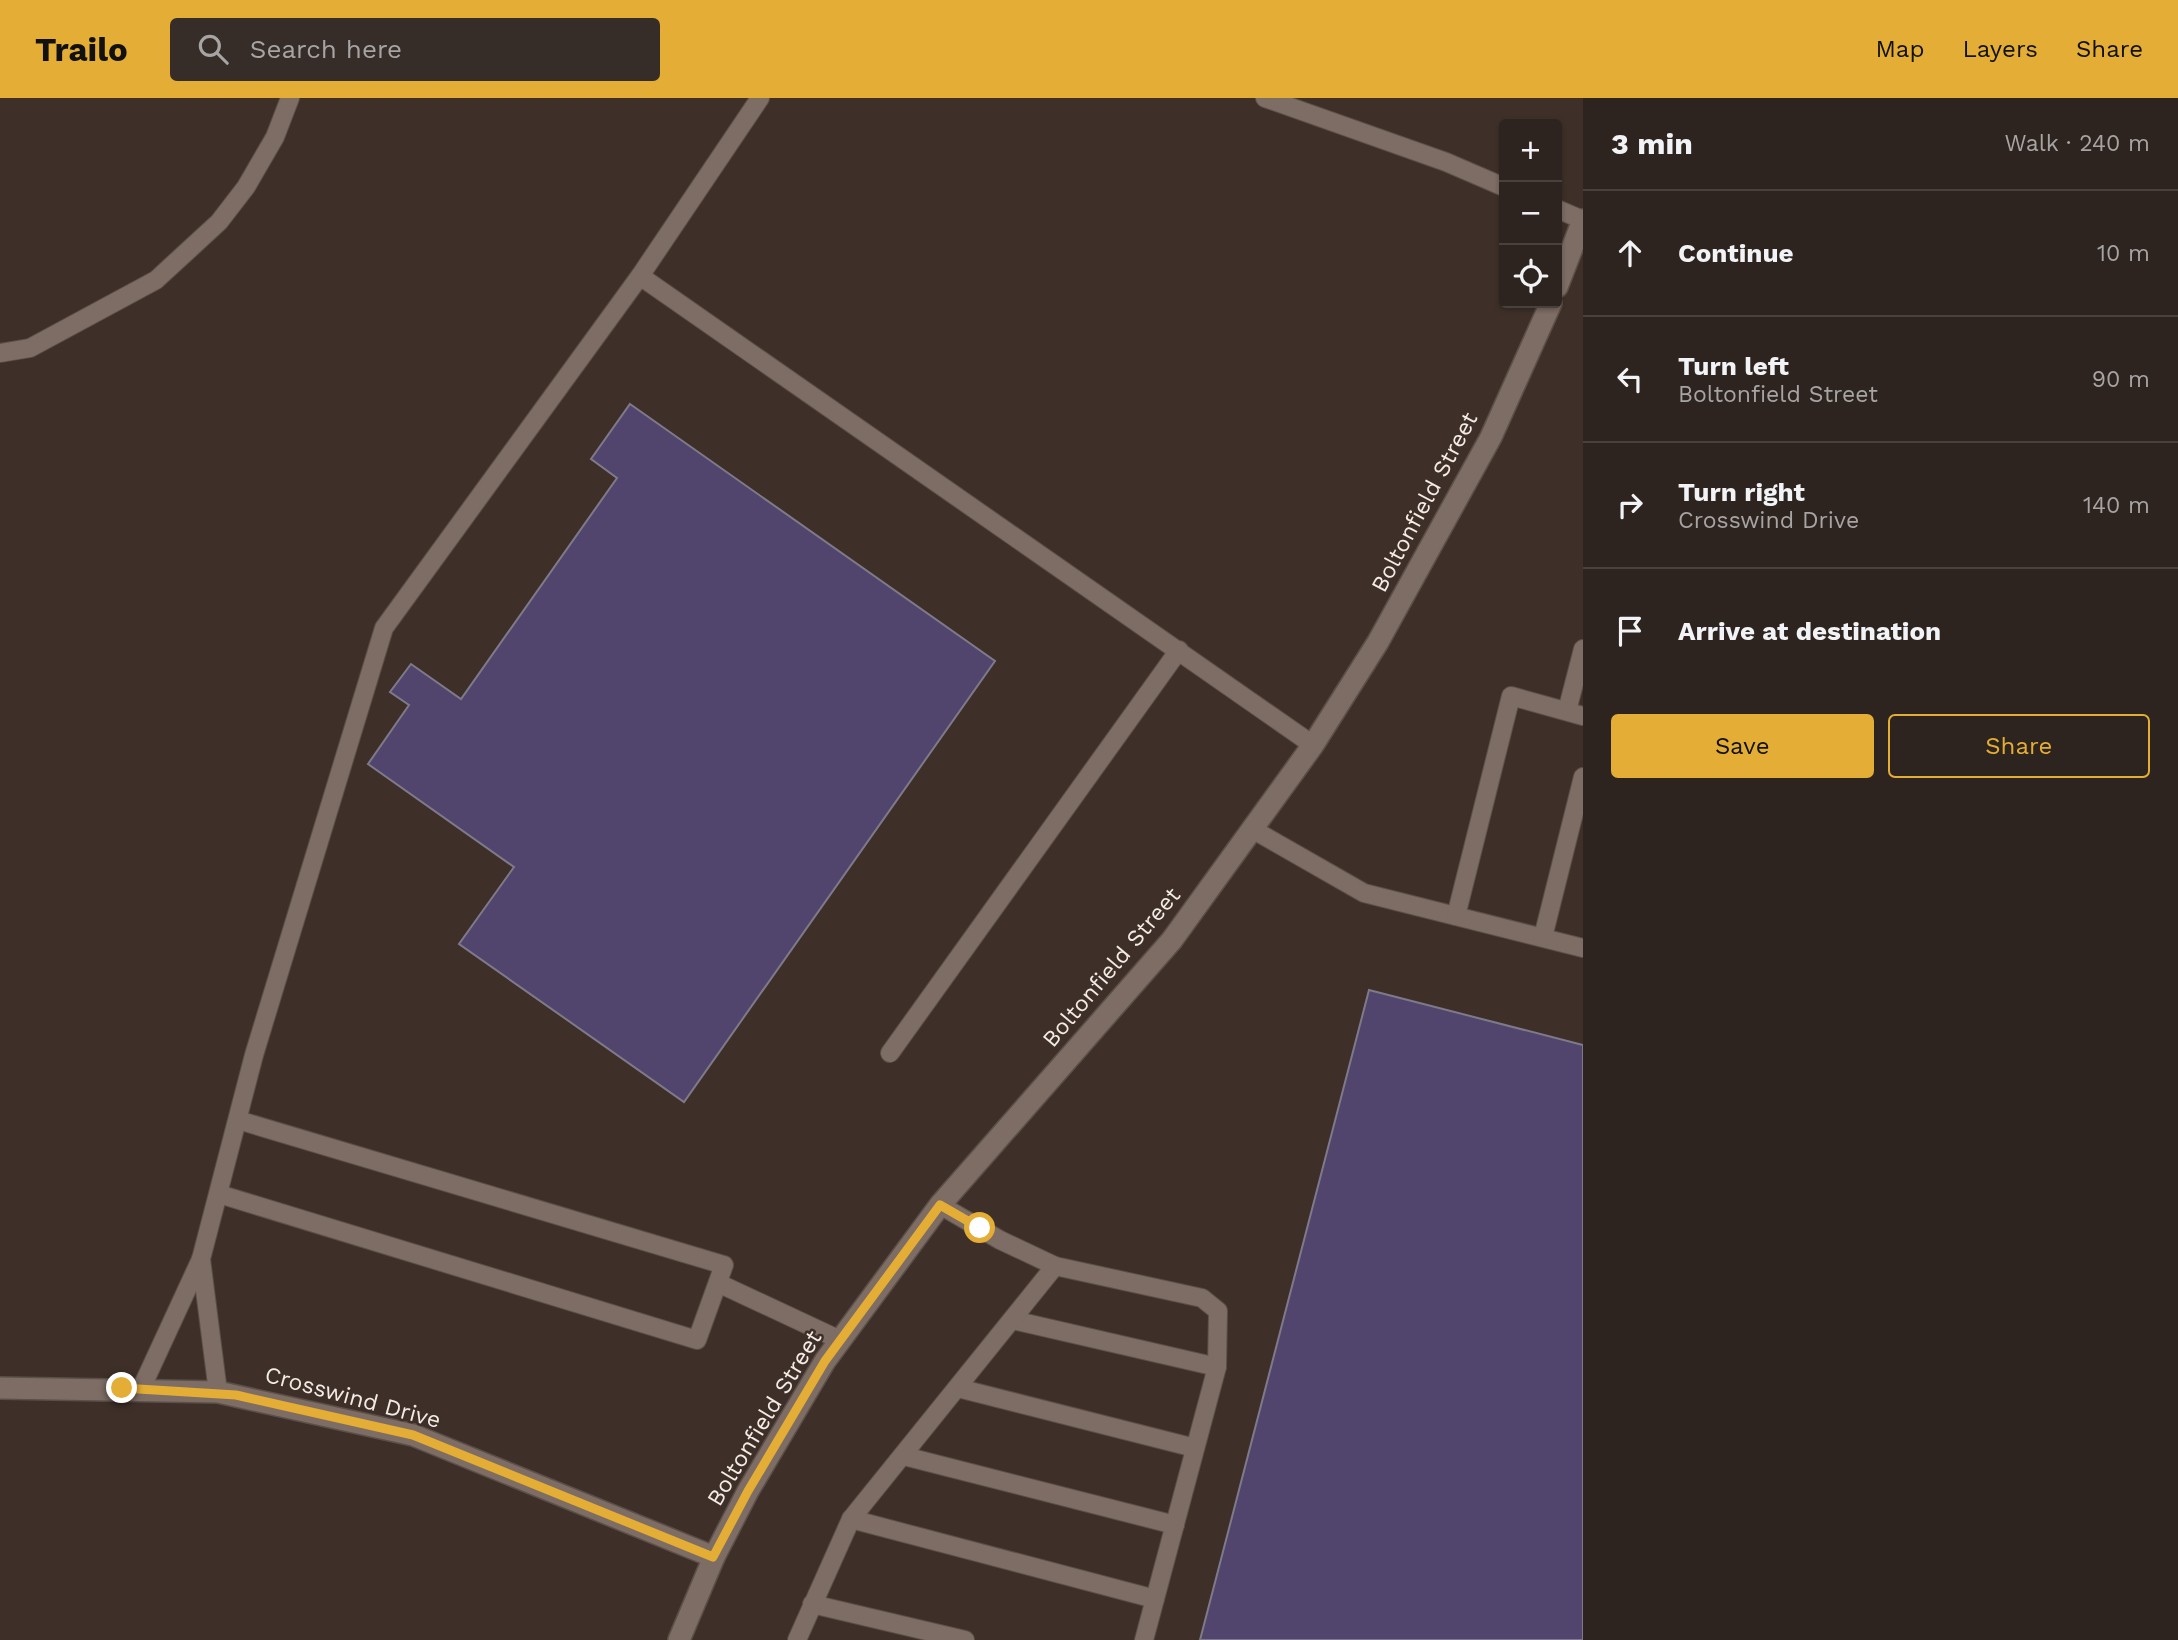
<!DOCTYPE html>
<meta charset="utf-8">
<style>
body{margin:0;font-family:"Work Sans",sans-serif;background:#362c28;color:#f1f3f6}
.controls{position:absolute;right:21px;top:21px;display:grid;overflow:hidden;border-radius:7px;box-shadow:0 2px 5px #0004}
.controls button{width:63px;height:63px;display:grid;place-items:center;padding:0;border:0;border-bottom:2px solid #49413d;background:#2e241f;color:#f1f3f6;font:35px sans-serif}
.stop{position:absolute;width:21px;height:21px;margin:-16px;border:5px solid #e4ad35;border-radius:50%;background:#fff}
.stop.end{background:#e4ad35;border-color:#fff;box-shadow:0 2px 7px #0008}
.list{margin:0;padding:0;list-style:none}
h2{display:flex;justify-content:space-between;align-items:center;height:91px;margin:0;padding:0 28px;font-size:30px}
h2 small{font-size:23px;font-weight:400;color:#a7a4a4}
.list li{display:grid;grid-template-columns:46px 1fr auto;gap:21px;align-items:center;box-sizing:border-box;height:126px;padding:0 28px;border-top:2px solid #49413d}
.list b{display:block;font-size:26px;white-space:nowrap}
.list p{margin:0;font-size:23px;white-space:nowrap;color:#a7a4a4}
.list em{font-size:23px;font-style:normal;color:#a7a4a4}
.actions{display:flex;gap:14px;padding:21px 28px}
.actions a{flex:1;padding:16px 0;border:2px solid #e4ad35;border-radius:7px;text-align:center;font-size:24px;color:#e4ad35}
.actions .main{background:#e4ad35;color:#111}
.icon{flex:none;width:38px;height:38px;fill:none;stroke:currentColor;stroke-width:2;stroke-linecap:round;stroke-linejoin:round}
.map{position:relative;flex:none;width:1583px;height:1542px;overflow:hidden}
header{display:flex;align-items:center;gap:42px;box-sizing:border-box;height:98px;padding:0 35px;background:#e4ad35;color:#111}
header strong{font-size:33px}
nav{display:flex;gap:38px;margin-inline-start:auto;font-size:24px}
.search{width:490px;height:63px;background:#362c28;display:flex;align-items:center;gap:18px;box-sizing:border-box;padding:0 24px;border-radius:7px;color:#a7a4a4;font-size:26px}
main{display:flex}
aside{flex:1;background:#2e241f}
.map>svg:first-child{display:block}
</style>
<header>
<strong>Trailo</strong>
<div class="search"><svg class="icon" aria-label="search" viewBox="0 0 24 24"><circle cx="10" cy="10" r="6"/><path d="M15 15l6 6"/></svg>Search here</div>
<nav><a>Map</a><a>Layers</a><a>Share</a></nav>
</header>
<main>
<div class="map">
<svg width="1583" height="1542" viewBox="0 0 1583 1542">
<rect width="100%" height="100%" fill="#3e3029"/>
<g fill="#52456d" stroke="#7f7a8a" stroke-width="2">
<path d="M630,306L995,563L684,1004L459,846L514,769L368,666L409,607L390,594L411,566L461,601L617,380L591,361Z"/>
<path d="M1369,892L1583,947V1542H1200Z"/>
</g>
<g fill="none" stroke-linecap="round" stroke-linejoin="round">
<g stroke="#5b4f48" stroke-width="20">
<g id="lane">
<path d="M1265,0L1446,64L1504,89"/>
<path d="M1557,111L1583,122"/>
<path d="M640,178L760,0"/>
<path d="M0,255L30,250L156,182L219,124L246,89L275,39L290,0"/>
<path d="M1567,613L1583,551"/>
<path d="M1252,731L1364,795L1583,850"/>
<path d="M1456,818L1511,598L1583,618"/>
<path d="M1543,839L1583,679"/>
<path d="M890,955L1179,552"/>
<path d="M219,1096L697,1242L724,1167L238,1022"/>
<path d="M940,1107L1000,1142L1055,1168L1202,1200L1218,1213L1217,1269L1144,1542"/>
<path d="M718,1185L840,1242"/>
<path d="M1013,1222L1217,1269"/>
<path d="M958,1290L1195,1350"/>
<path d="M141,1291L201,1161"/>
<path d="M218,1294L201,1161L254,957L384,530L640,178L1313,647"/>
<path d="M904,1358L1175,1427"/>
<path d="M851,1421L1155,1501"/>
<path d="M812,1506L965,1542"/>
<path d="M797,1542L851,1421L1055,1168"/>
</g>
</g>
<g stroke="#5b4f48" stroke-width="24">
<g id="street">
<path d="M1557,189L1583,122"/>
<path d="M0,1290L218,1294L413,1337L714,1459"/>
<path d="M679,1542L714,1459L748,1393L825,1263L940,1107L1172,842L1313,647L1378,544L1491,339L1551,205"/>
</g>
</g>
<use href="#lane" stroke="#7d6d64" stroke-width="18"/>
<use href="#street" stroke="#7d6d64" stroke-width="21"/>
</g>
<g fill="none" stroke-linecap="round" stroke-linejoin="round">
<path stroke="#e4ad35" stroke-width="9" d="M122,1290L236,1297L413,1337L713,1459L748,1393L825,1263L940,1107L980,1130"/>
</g>
<g text-anchor="middle" stroke-width="5" stroke-linejoin="round" paint-order="stroke">
<g font-size="23" fill="#f4ebe6" stroke="#3e3029">
<text transform="translate(1424 404) rotate(-62)" y="8">Boltonfield Street</text>
<text transform="translate(1111 869) rotate(-50)" y="8">Boltonfield Street</text>
<text transform="translate(353 1299) rotate(15)" y="8">Crosswind Drive</text>
<text transform="translate(764 1320) rotate(-59)" y="8">Boltonfield Street</text>
</g>
</g>
</svg>
<div class="controls">
<button>+</button>
<button>−</button>
<button><svg class="icon" aria-label="locate" viewBox="0 0 24 24"><circle cx="12" cy="12" r="6"/><path d="M12 2v4M12 18v4M2 12h4M18 12h4"/></svg></button>
</div>
<div class="stop" style="left:980px;top:1130px"></div>
<div class="stop end" style="left:122px;top:1290px"></div>
</div>
<aside>
<h2>3 min<small>Walk · 240 m</small></h2>
<ul class="list">
<li><svg class="icon" aria-label="ahead" viewBox="0 0 24 24"><path d="M12 20V5M6 11l6-6 6 6"/></svg><div><b>Continue</b></div><em>10 m</em></li>
<li><svg class="icon" aria-label="left" viewBox="0 0 24 24"><path d="M17 20v-9H6M10 6l-5 5 5 5"/></svg><div><b>Turn left</b><p>Boltonfield Street</p></div><em>90 m</em></li>
<li><svg class="icon" aria-label="right" viewBox="0 0 24 24"><path d="M7 20v-9h11M14 6l5 5-5 5"/></svg><div><b>Turn right</b><p>Crosswind Drive</p></div><em>140 m</em></li>
<li><svg class="icon" aria-label="arrive" viewBox="0 0 24 24"><path d="M6 21V4h12l-3 4 3 4H6"/></svg><div><b>Arrive at destination</b></div></li>
</ul>
<div class="actions"><a class="main">Save</a><a>Share</a></div>
</aside>
</main>
